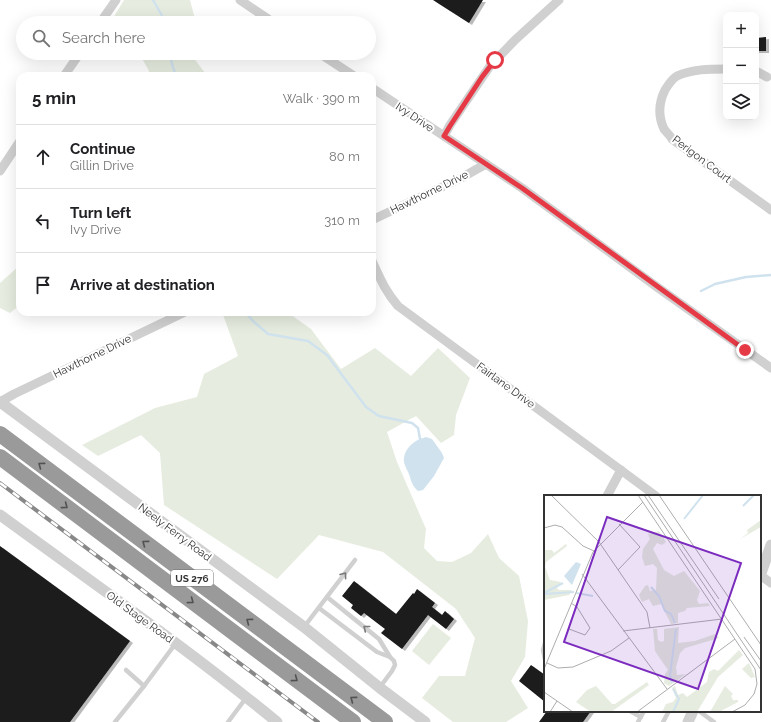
<!DOCTYPE html>
<meta charset="utf-8">
<style>
body{margin:0;font-family:Raleway,sans-serif;background:#f6f6f6;color:#202124}
.controls{position:absolute;right:12px;top:12px;display:grid;overflow:hidden;border-radius:8px;box-shadow:0 4px 16px #0002}
.controls button{width:36px;height:36px;display:grid;place-items:center;padding:0;border:0;border-bottom:1px solid #e0e0e0;background:#fff;color:#202124;font:20px sans-serif}
.stop{position:absolute;width:12px;height:12px;margin:-9px;border:3px solid #e63946;border-radius:50%;background:#fff}
.stop.end{background:#e63946;border-color:#fff;box-shadow:0 1px 4px #0008}
.list{margin:0;padding:0;list-style:none}
h2{display:flex;justify-content:space-between;align-items:center;height:52px;margin:0;padding:0 16px;font-size:17px}
h2 small{font-size:13px;font-weight:400;color:#757577}
.list li{display:grid;grid-template-columns:26px 1fr auto;gap:12px;align-items:center;box-sizing:border-box;height:64px;padding:0 16px;border-top:1px solid #e0e0e0}
.list b{display:block;font-size:15px;white-space:nowrap}
.list p{margin:0;font-size:13px;white-space:nowrap;color:#757577}
.list em{font-size:13px;font-style:normal;color:#757577}
.icon{flex:none;width:22px;height:22px;fill:none;stroke:currentColor;stroke-width:2;stroke-linecap:round;stroke-linejoin:round}
.map{position:relative;flex:none;width:771px;height:722px;overflow:hidden}
.search{position:absolute;background:#fff;box-shadow:0 4px 16px #0002;left:16px;top:16px;width:360px;height:44px;display:flex;align-items:center;gap:10px;box-sizing:border-box;padding:0 14px;border-radius:22px;color:#757577;font-size:15px}
.panel{position:absolute;background:#fff;box-shadow:0 4px 16px #0002;left:16px;top:72px;width:360px;height:244px;border-radius:12px}
.map>svg:first-child{display:block}
</style>
<div class="map">
<svg width="771" height="722" viewBox="0 0 771 722">
<defs>
<filter id="shadow"><feDropShadow dx="3" dy="2" stdDeviation="0" flood-color="#0004"/></filter>
</defs>
<rect width="100%" height="100%" fill="#fff"/>
<g fill="#e6ecdf">
<path d="M124,0H190L195,19L194,23H110Z"/>
<path d="M139,53H190L205,73L210,76H149V71Z"/>
<path d="M20,265V305L10,313L0,308V283Z"/>
<path d="M222,312H287L311,329L341,369L375,348L411,376L438,348L470,378L456,415L454,435L441,443L416,416L387,432L397,462L426,529L424,548L437,561L452,562L471,553L488,534L499,558L519,576L528,621L525,657L511,681L528,708L506,722H453L422,698L439,676H465L475,638L456,609L383,552L319,535L277,579L164,505L160,453L141,435L98,456L82,445L155,408L197,397L204,374L238,356Z"/>
<path d="M433,624L451,638L429,665L412,651Z"/>
</g>
<path fill="#cfe2ee" d="M426,437L432,439L442,453L444,458L434,476L423,490L418,491C412,486 411,480 409,474C407,470 405,466 404,462C403,449 414,440 426,437Z"/>
<g fill="none" stroke-linecap="round" stroke-linejoin="round">
<g stroke="#cfe2ee" stroke-width="2.5">
<path d="M153,0L165,21L166,23"/>
<path d="M170,53L172,64L176,76"/>
<path d="M701,291L715,284L746,277L771,275"/>
<path d="M245,312L253,321L268,334L308,341L327,355L366,407L379,416L412,423L418,428L420,439"/>
</g>
</g>
<g fill="#1a1a1a" filter="url(#shadow)">
<path d="M433,0H483L469,23Z"/>
<path d="M766,37V51H756V38Z"/>
<path d="M0,546L130,641L70,722H0Z"/>
<path d="M354,581L396,614L413,593L414,594L417,589L435,603L432,607L442,615L445,611L454,619L446,629L428,615L402,649L381,633L385,629L364,613L361,616L351,608L353,605L342,596Z"/>
<path d="M531,665L545,675V702L519,681Z"/>
<path d="M547,711H591L583,722H539Z"/>
</g>
<g fill="none" stroke-linecap="round" stroke-linejoin="round">
<g stroke="#d0d0d0" stroke-width="4.5">
<path d="M327,597L379,639L390,657L394,661L395,665L392,671L380,687"/>
<path d="M319,608L377,652L390,657"/>
<path d="M304,627L355,560"/>
<path d="M545,643L543,650L545,659"/>
<path d="M126,670L144,686L176,643"/>
<path d="M630,711L641,717"/>
<path d="M699,711L714,722"/>
<path d="M115,722L144,686"/>
<path d="M228,722L246,698"/>
<path d="M638,722L644,711"/>
<path d="M663,722L669,711"/>
</g>
<g stroke="#d0d0d0" stroke-width="9">
<path d="M240,0L274,23"/>
<path d="M100,23L116,0"/>
<path d="M319,53L354,76"/>
<path d="M726,69C710,69 692,69 677,76C672,79 668,85 665,90C659,102 658,116 664,129C666,132 670,135 672,139L771,210"/>
<path d="M756,71L767,77"/>
<path d="M64,76L80,53"/>
<path d="M372,88L522,188L657,287L771,368"/>
<path d="M444,136L450,125L490,66L515,40L559,0"/>
<path d="M0,171L20,141"/>
<path d="M372,220L461,178L486,164"/>
<path d="M372,261C380,278 385,291 398,306L656,496"/>
<path d="M0,402L14,394L185,312"/>
<path d="M607,496L621,470"/>
<path d="M760,575L771,583"/>
</g>
<g stroke="#d0d0d0" stroke-width="11">
<path d="M0,402L304,627L380,688L425,722"/>
<path d="M0,515C93,583 188,649 277,722"/>
<path d="M760,576L771,545"/>
<path d="M688,722L693,711"/>
</g>
<g stroke="#9a9a9a" stroke-width="16">
<path d="M0,434L385,722"/>
<path d="M0,457L353,722"/>
</g>
<g stroke="#888" stroke-width="4">
<path id="rail" d="M0,483L318,722"/>
</g>
<use href="#rail" stroke="#fff" stroke-width="2.5" stroke-dasharray="8" stroke-linecap="butt"/>
</g>
<defs><path id="oneway-chevron" d="M-2-3.5L2.5 0L-2 3.5" fill="none" stroke-width="1.6" stroke-linecap="round" stroke-linejoin="round"/></defs>
<g stroke="#525252">
<use href="#oneway-chevron" transform="translate(41 465) rotate(-143)"/>
<use href="#oneway-chevron" transform="translate(65 506) rotate(37)"/>
<use href="#oneway-chevron" transform="translate(145 543) rotate(-143)"/>
<use href="#oneway-chevron" transform="translate(191 601) rotate(37)"/>
<use href="#oneway-chevron" transform="translate(249 621) rotate(-143)"/>
<use href="#oneway-chevron" transform="translate(295 679) rotate(37)"/>
<use href="#oneway-chevron" transform="translate(353 699) rotate(-143)"/>
</g>
<g stroke="#7a7a7a">
<use href="#oneway-chevron" transform="translate(344 575) rotate(-53)"/>
<use href="#oneway-chevron" transform="translate(366 628) rotate(-141)"/>
</g>
<g fill="none" stroke-linecap="round" stroke-linejoin="round">
<path stroke="#e63946" stroke-width="5" d="M495,60L482,77L450,126L444,136L522,188L745,350"/>
</g>
<g text-anchor="middle" stroke-width="4" stroke-linejoin="round" paint-order="stroke">
<rect fill="#fff" stroke="#707070" stroke-width="1" x="171" y="570" width="42" height="16" rx="3"/>
<g font-size="10" font-weight="bold" fill="#333">
<text x="192" y="582">US 276</text>
</g>
<g font-size="11" fill="#333" stroke="#fff">
<text transform="translate(415 117) rotate(34)" y="4">Ivy Drive</text>
<text transform="translate(702 159) rotate(37)" y="4">Perigon Court</text>
<text transform="translate(429 192) rotate(-26)" y="4">Hawthorne Drive</text>
<text transform="translate(92 356) rotate(-26)" y="4">Hawthorne Drive</text>
<text transform="translate(506 385) rotate(36)" y="4">Fairlane Drive</text>
<text transform="translate(175 532) rotate(37)" y="4">Neely Ferry Road</text>
<text transform="translate(140 617) rotate(36)" y="4">Old Stage Road</text>
</g>
</g>
<g transform="translate(544 495)">
<rect width="217" height="217" fill="#fff"/>
<path d="M217,25V32L196,44L204,38L203,35ZM115,36L122,47L118,50L113,48L109,54L120,75L130,81L140,76L156,96L153,105L155,109L164,108L166,111L143,113L141,116L134,118V128L127,129L117,109L109,111L105,104L98,107L95,100L101,91L104,90L106,96L112,95L113,73L109,69L101,71L98,62L99,54L106,44L104,39ZM22,49L23,51L2,67L1,72L6,85L17,87L13,93L15,95H28L25,100L0,105V55H8L10,58ZM135,132L134,148L151,146L171,139L175,143L141,153L136,158L132,172L133,180L142,179L125,191L120,188L121,179L124,175L111,156L109,134H113L114,145L117,147L120,146V134ZM195,155L199,160L174,182L153,217H118L122,209L129,207L132,203L128,193L131,191L134,200L139,198L143,202L163,187L165,177L170,174L174,176ZM205,168L211,182L207,183L198,174ZM103,187L105,190L67,217H47L32,207L43,195L52,191L68,209H71ZM181,191L189,199L187,201L189,205H194V207L175,217H166Z" fill="#e6ecdf"/>
<path d="M32,67L37,69L28,90L20,81Z" fill="#cfe2ee"/>
<path fill="none" stroke="#cfe2ee" stroke-width="2" d="M199,11L210,0M140,24L159,0M107,92L115,101L121,116L127,119L131,128M0,98L19,88M32,98L49,101M0,99L30,97M128,188L126,180L132,134M129,217L135,204L129,194"/>
<path fill="none" stroke="#adadad" stroke-width="1" d="M7,0L55,47L103,117L106,133M94,0L211,174L213,189L210,199L201,210L188,217M100,0L217,175M104,0L175,104M115,0L217,150M0,33L11,30L18,32L39,51L50,56M74,75L96,52L75,29M38,79L123,194M25,134L41,140L46,133L33,112L27,108M79,136L178,124M200,142L217,166M3,168L14,173L29,172L67,156L85,143M0,174L49,57L99,7M0,197L29,217M6,217L13,206M93,217L191,144"/>
<path fill="#7b2cbf" fill-opacity="0.15" stroke="#7b2cbf" stroke-width="2" d="M63,22L197,68L154,194L20,147Z"/>
<rect width="217" height="217" fill="none" stroke="#333" stroke-width="2"/>
</g>
</svg>
<div class="controls">
<button>+</button>
<button>−</button>
<button><svg class="icon" aria-label="layers" viewBox="0 0 24 24"><path d="M12 4l9 5-9 5-9-5zM3 14l9 5 9-5"/></svg></button>
</div>
<div class="stop" style="left:495px;top:60px"></div>
<div class="stop end" style="left:745px;top:350px"></div>
<div class="search"><svg class="icon" aria-label="search" viewBox="0 0 24 24"><circle cx="10" cy="10" r="6"/><path d="M15 15l6 6"/></svg>Search here</div>
<section class="panel">
<h2>5 min<small>Walk · 390 m</small></h2>
<ul class="list">
<li><svg class="icon" aria-label="ahead" viewBox="0 0 24 24"><path d="M12 20V5M6 11l6-6 6 6"/></svg><div><b>Continue</b><p>Gillin Drive</p></div><em>80 m</em></li>
<li><svg class="icon" aria-label="left" viewBox="0 0 24 24"><path d="M17 20v-9H6M10 6l-5 5 5 5"/></svg><div><b>Turn left</b><p>Ivy Drive</p></div><em>310 m</em></li>
<li><svg class="icon" aria-label="arrive" viewBox="0 0 24 24"><path d="M6 21V4h12l-3 4 3 4H6"/></svg><div><b>Arrive at destination</b></div></li>
</ul>
</section>
</div>
